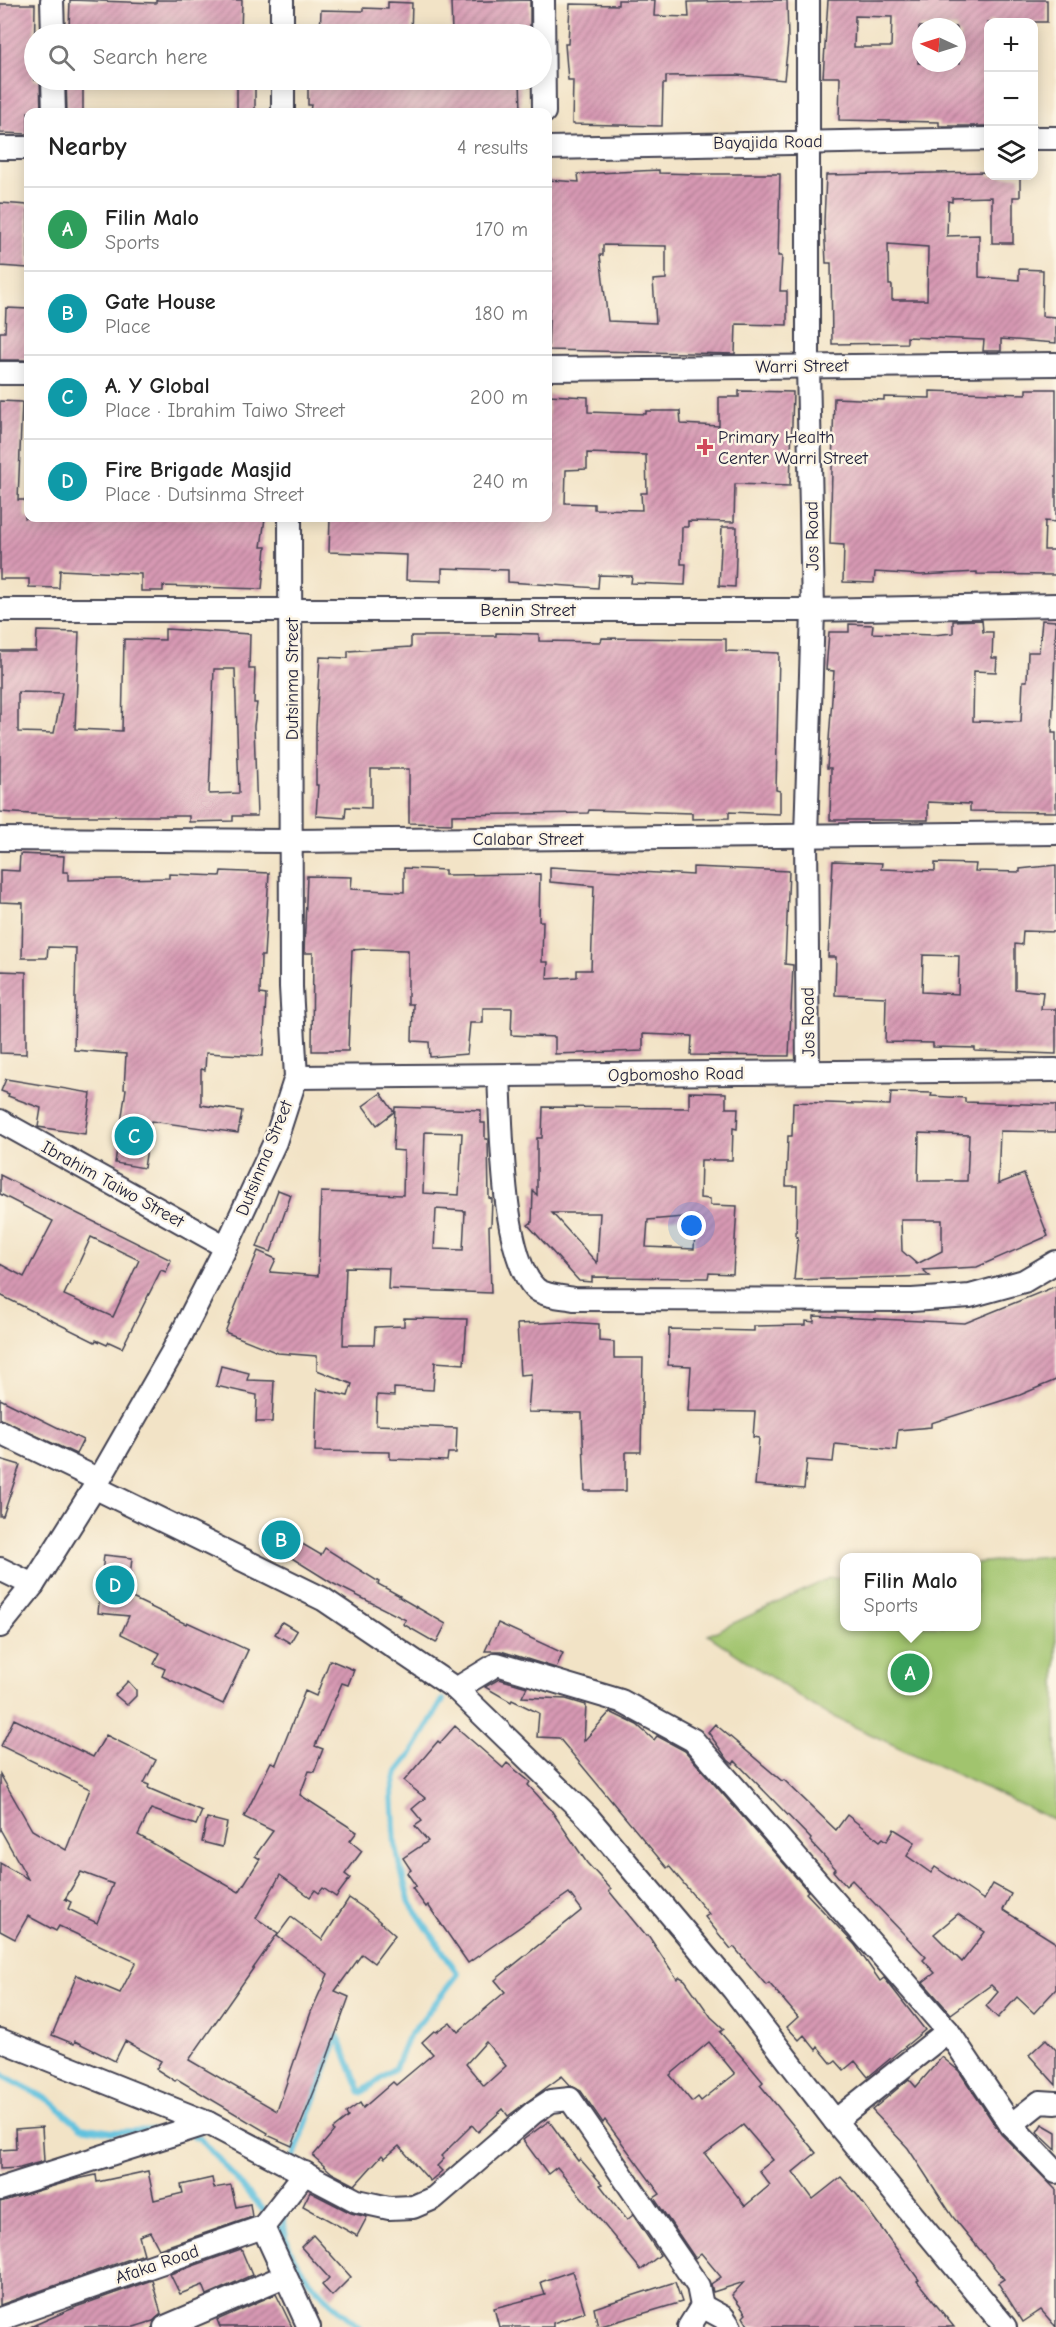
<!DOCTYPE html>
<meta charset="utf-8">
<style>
body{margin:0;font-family:"Comic Neue",sans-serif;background:#f6f6f6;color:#222}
.controls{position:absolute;right:18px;top:18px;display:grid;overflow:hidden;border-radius:12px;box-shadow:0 3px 15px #0003}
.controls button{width:54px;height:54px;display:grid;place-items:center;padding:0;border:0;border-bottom:2px solid #e0e0e0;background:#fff;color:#222;font:30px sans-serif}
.compass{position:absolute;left:912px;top:18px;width:54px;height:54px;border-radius:50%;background:#fff;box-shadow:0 3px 15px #0003;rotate:274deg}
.you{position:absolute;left:692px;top:1226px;width:21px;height:21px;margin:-15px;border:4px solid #fff;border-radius:50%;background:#1a73e8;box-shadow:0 0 0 9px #1a73e833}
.badge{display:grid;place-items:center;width:39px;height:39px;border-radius:50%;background:#d1495b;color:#fff;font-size:20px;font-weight:700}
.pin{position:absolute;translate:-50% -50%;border:3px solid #fff;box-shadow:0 2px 6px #0006}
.popup{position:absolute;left:840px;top:1553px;width:141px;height:78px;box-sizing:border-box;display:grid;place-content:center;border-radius:12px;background:#fff;filter:drop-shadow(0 2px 4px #0005);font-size:20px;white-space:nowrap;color:#767676}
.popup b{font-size:22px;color:#222}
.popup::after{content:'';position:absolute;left:50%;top:100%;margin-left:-12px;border:12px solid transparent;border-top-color:#fff}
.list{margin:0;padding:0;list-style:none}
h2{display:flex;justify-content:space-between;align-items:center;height:78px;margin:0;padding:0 24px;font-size:26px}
h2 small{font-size:20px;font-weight:400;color:#767676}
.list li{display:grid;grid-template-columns:39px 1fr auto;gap:18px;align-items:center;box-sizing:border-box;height:84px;padding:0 24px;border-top:2px solid #e0e0e0}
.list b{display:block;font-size:22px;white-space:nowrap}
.list p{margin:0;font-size:20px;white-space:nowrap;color:#767676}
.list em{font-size:20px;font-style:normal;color:#767676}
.icon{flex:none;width:33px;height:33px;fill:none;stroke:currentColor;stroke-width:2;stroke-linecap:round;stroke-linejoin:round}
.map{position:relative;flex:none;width:1056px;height:2327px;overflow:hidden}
.search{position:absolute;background:#fff;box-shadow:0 3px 15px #0003;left:24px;top:24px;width:528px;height:66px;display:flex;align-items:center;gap:15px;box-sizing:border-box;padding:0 21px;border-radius:33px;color:#767676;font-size:22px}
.panel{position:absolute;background:#fff;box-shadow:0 3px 15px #0003;left:24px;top:108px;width:528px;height:414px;border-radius:12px}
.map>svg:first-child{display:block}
</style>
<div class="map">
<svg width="1056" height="2327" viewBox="0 0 1056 2327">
<defs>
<pattern id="building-hatch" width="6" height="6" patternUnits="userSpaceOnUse" patternTransform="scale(1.5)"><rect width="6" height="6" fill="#d799b3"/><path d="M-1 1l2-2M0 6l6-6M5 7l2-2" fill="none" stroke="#ae7c93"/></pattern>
</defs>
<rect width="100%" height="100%" fill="#fcf5e5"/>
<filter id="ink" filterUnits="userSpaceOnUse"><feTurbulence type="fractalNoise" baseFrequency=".0167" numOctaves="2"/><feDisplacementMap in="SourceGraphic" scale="12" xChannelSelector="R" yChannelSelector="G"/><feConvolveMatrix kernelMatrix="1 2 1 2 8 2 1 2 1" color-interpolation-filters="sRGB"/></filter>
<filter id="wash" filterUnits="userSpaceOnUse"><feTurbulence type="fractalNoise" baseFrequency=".008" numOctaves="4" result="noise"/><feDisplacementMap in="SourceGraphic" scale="24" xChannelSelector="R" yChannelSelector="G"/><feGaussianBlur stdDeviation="1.35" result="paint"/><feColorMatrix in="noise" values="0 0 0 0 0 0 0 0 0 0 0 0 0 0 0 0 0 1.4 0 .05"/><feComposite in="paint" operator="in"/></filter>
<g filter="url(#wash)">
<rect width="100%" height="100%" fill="#f2e3c6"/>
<path fill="#a1c46e" stroke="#627354" stroke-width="1.5" d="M1056,1555V1821L821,1711L708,1635L830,1578L844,1577V1626H976V1563Z"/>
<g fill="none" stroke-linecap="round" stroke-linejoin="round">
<g stroke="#60c1de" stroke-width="6">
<path d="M0,2074L49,2100L81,2127L113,2132L154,2130"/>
<path d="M193,2137L200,2138L283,2233"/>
<path d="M292,2162L338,2036L361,2093L395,2068L407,2039L458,1974L409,1901L395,1844L392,1792L397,1772L412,1753L443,1700"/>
<path d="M284,2213C281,2265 324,2295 359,2327"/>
</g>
</g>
<g id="blocks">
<g fill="url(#building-hatch)" fill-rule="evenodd">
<path d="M70,0L156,3V0H242L241,32L154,31V34H126L127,31L69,30Z"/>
<path d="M530,0V34H452L451,2Z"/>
<path d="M618,0H655L654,16L689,17L688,2L787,0L788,42L784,80L737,75L666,76V84H663L662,126L572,124L573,80H568L565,44H568L570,4L618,5Z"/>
<path d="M828,0H1047V22H988V126H939V122L839,120L840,77H823ZM855,16L892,17L891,47H854ZM919,27H957V34H960V63H918Z"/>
<path d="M388,2L412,3L411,34H320L321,10L363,11V8L388,9Z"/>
<path d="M0,4H35L34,80H40L41,112H28V134L0,133Z"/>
<path d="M66,80H83V112H67Z"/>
<rect x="237" y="80" width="18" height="32"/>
<path d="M308,80H405V83L459,85V80H520L521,112H310L311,105H308Z"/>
<path d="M659,170V173L698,174H780L778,256H782L780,291H787V325L736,324L735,354L548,350L551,258H548V180L579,182L578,174ZM603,245L666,246V279L653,280L656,323L608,321L600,255H603Z"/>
<path d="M988,172V176H1020V197H1013V243H992V197L952,198V202L948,201L947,236L979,235V277L1019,280V269L1043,270L1042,316L1056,317V343L1001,339V351H983L984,340L907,337V343L832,344L831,263H826L824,222L826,175ZM888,244L928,247L927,300H892V285H889Z"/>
<path d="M0,203L28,205V268L0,266Z"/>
<path d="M6,308L28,309V360H0V332H5Z"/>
<path d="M1026,389H1056V522L1045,521L1044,550H1056V575L977,574V572L921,575L875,572L874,583L843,582L844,545L830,544L834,398L884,400V397L930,398V391L1026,394Z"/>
<path d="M739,391L793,392L790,486L735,484L734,522L688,521V527H682L681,564H686L685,585L631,583L632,576L599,575L598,588L508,582V570L442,568V581L406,580L407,555L329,552L330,518H549L552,483L548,482V395L588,397V412L646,414V411H680L681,424L719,426V397H739ZM587,453L646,455L647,493H641L642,510L594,509V504L565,503L566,470L587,469Z"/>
<path d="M0,401L22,402L18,500H25V518H265L261,547H266L262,589L163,586V591H141V574L60,570L59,588L29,587V579H0Z"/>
<path d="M722,527H737L735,587L719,586Z"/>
<path d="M982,620L983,632H993L992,658H997L996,672L974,671L973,721L1021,722L1023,681H1027L1028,652H1039L1042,620L1056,621L1052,733H1056V812L970,811V804L928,802V820H830L831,768H827L834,671L826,670L829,632H849V624L873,625L872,633L933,635L953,633V621Z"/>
<path d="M165,629L250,634L249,669H255L254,703H257L254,726L257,816H233V821L189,822V816H61L0,812V651H36L37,631L79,632L75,729L122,731L124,639L165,640ZM214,669H235L239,793L209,794ZM18,692L62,693L54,733L18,732Z"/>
<path d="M496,633L539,634V641L601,642L602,638L726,639V651L779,653L776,790L780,791V814L729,812V818L692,819V813L589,810L588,813L452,815V824L409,823V769H371V808L346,807L345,818L316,816L318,785H316V726L320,657L348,658V651L411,647V636H496Z"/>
<path d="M20,854L64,856L63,872H68V880L169,878V874L220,876L221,871L269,873L264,956H261L260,994L266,995L263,1056L206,1053L205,1070L201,1069V1105L242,1111L238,1133L151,1121L144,1168L115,1163L126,1089H124L126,1054L74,1050L76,948L48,947L47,958H22L23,903L0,902V870L19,871Z"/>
<path d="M833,861L882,863L881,869L935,871V863L976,864L975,871L1020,872V869L1056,865V932L1023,931L1022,945L1015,944V989L1043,992L1041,1009H1056V1054L975,1051V1048L933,1047V1043L885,1042L886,997L835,995L836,957H828ZM923,955L959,956L958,994L922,992Z"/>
<path d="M550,867L693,875V867L789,871L785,964L793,965L789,1056L691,1055L692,1036L643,1034V1051L555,1054V1037L511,1035L512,1008H483V1023H470L467,1054L430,1057L429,1042L412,1041L413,1004H408V950L366,949L352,950L348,1051H312L313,953H304L307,876L352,877L351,889L404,892V868L445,870V875L540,874L539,921H543L542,962H548L547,979L577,977V970H591L594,886L550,882Z"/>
<path d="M0,971L26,972V1054L0,1053Z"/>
<path d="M6,1079L91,1093L85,1134L38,1127L41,1108L8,1096L9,1094L1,1091Z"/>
<path d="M689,1092L726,1093V1108H738L737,1129L733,1128L732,1160H701L700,1198L710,1199V1205L737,1206L733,1274L709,1273L708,1278L592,1277V1282L579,1281L528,1225L532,1222L533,1191L537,1195V1138H542L543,1107L689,1108ZM552,1213H600L597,1263ZM696,1216L694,1249L646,1247L648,1220Z"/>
<path d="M891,1092L932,1093L931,1096L965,1098V1102L1056,1105V1132L1000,1131L998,1184L1024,1174L1048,1236L977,1267L923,1270L930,1276L794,1280L798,1237H796L797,1186H786L788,1136H792L793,1102L890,1105ZM919,1133L969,1135L967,1181H918ZM901,1220H942V1251L917,1264L902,1251Z"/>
<path d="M381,1093L394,1112L377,1125L363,1106Z"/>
<path d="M395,1107L481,1110V1123H485V1139H488L489,1198L492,1199L491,1226H489L491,1293L388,1289L389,1268L346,1267L343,1345H374L375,1327L404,1326V1318L467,1319L464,1364L435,1362L433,1390L394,1388V1396L377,1395L376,1425L457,1428L456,1453H448L447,1461L390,1459V1452L315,1451L317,1389L348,1396L352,1384L317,1370V1356L278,1353L225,1332L258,1251L276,1259L270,1272L318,1276L321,1192L403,1195L404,1151L393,1150ZM425,1132L462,1133L459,1195L423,1193ZM436,1209L465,1211L463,1250L434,1249Z"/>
<path d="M0,1175L171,1260L166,1272L161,1270L122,1348L109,1342L107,1345L96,1340L95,1342L0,1295V1264L24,1277L53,1221L0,1194ZM91,1237L139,1260L113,1317L64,1295Z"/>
<path d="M278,1190L291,1195L271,1252L257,1247Z"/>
<path d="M1056,1286V1380L1020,1395L931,1423V1427L898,1430L896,1450L835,1444L833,1462L807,1460L804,1489L755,1485L759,1438L753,1437L755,1412L688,1411L691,1366L668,1365L669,1329L754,1331V1326L806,1325V1321L814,1322V1316L965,1323Z"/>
<path d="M566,1322L599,1324V1341L614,1342V1358H643L641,1452H626V1491H585L582,1413L528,1412L531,1374L520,1375L517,1324Z"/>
<path d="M221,1366L249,1373L247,1380L274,1381L272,1422H256L257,1395L216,1386Z"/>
<path d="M0,1399L83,1440L76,1454L0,1419Z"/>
<path d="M0,1459L20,1465L3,1516H0Z"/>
<path d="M275,1528L321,1555L325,1548L379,1582L378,1584L400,1596L399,1597L446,1624L436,1643L403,1624L406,1620L332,1583L266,1542Z"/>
<path d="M104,1555L132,1558L128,1596L186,1624L187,1622L248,1650L223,1704L162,1676L165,1669L154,1664L160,1653L121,1634L129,1616L98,1613Z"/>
<path d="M282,1622L297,1631L290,1643L275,1634Z"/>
<path d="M498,1623L563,1653L556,1668L501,1651H485Z"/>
<path d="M330,1660L354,1670L348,1685L342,1683L315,1746L323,1749L314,1772L309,1771L300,1795L357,1832L350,1841L362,1851L345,1874L350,1878L336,1897L323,1888L319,1893L315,1890L310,1897L280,1875L256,1918L278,1933L189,2060L277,2111L311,2012L328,1974L277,1936L291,1917L322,1940L349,1898L368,1911L395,1935L374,1963L362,1954L335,1991L349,1997L322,2072L292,2146L267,2135L268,2133L177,2079L175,2081L156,2069L161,2061L125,2041L115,2061L75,2041L74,2044L52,2035L77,1975L120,1993L136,1962L59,1926L56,1931L28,1916L15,1939L0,1931V1863L28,1879L0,1829V1774L32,1830L66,1850L90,1789L1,1746L14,1719L93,1757L106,1735L156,1760L144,1783L149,1785L148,1788L202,1811L196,1825L151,1809L138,1835L239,1892L260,1859L255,1856L273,1831L244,1817L271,1762L276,1764L305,1691L316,1696ZM81,1872L113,1884L97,1923L68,1909L71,1902L65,1899Z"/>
<path d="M499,1679L527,1687L522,1697L566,1699L586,1705L584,1741L610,1712L637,1725L654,1740L657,1736L685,1751L808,1891L806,1893L855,1945L880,1981L884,1978L889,1984L925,2030L868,2077L855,2061L844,2070L836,2061L832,2064L818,2047L816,2050L804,2035L799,2040L787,2027L798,2017L769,1983L766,1985L734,1947L731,1949L705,1917L709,1914L669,1866L667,1868L559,1738L537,1737L539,1713L512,1700L511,1702L485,1687Z"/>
<path d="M128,1681L136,1690V1696L127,1705L115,1695Z"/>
<path d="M715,1724L782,1781L784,1780L836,1830L847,1815L880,1841L883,1838L887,1841L894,1829L915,1842L907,1856L931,1873L935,1867L984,1900L993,1884L1011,1894L1003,1910L1056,1943V1989L1034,2013L1017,1997L998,2018L986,2006L998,1992L991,1985L951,2014L923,1982L935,1973L923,1960L926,1957L852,1880L846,1886L833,1871L836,1869L810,1841L811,1839L735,1761L733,1764L728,1760L708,1732ZM958,1914L985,1932L962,1962L934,1934Z"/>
<path d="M455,1726L503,1768L507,1763L530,1782L528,1785L551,1810L587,1863L611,1889L609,1891L646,1936L648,1935L677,1979L680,1977L685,1980L711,2017L724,2029L720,2032L748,2064L763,2082L760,2085L816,2153L793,2172L813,2199L841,2177L858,2196L919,2280L917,2281L954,2327H749L743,2317L746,2314L732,2295L744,2282L713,2292L711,2284L721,2277L701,2253L695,2258L654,2198L660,2194L605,2120L603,2123L581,2091L571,2086L562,2076L508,2116L503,2109L478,2132L472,2125L441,2156L444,2159L437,2166L442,2171L430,2181L399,2146L385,2158L382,2155L355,2185L332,2173L313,2156L334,2131L333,2129L348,2117L346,2113L360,2103L363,2108L393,2082L396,2085L433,2054L422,2042L434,2031L436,2032L450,2022L458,2032L505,1992L495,1980L582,1910L569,1893L468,1963L428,1905L426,1907L412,1888L416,1886L407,1873L411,1870L403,1858L428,1841L415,1826L422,1821L412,1809L425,1798L404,1781L438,1741L440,1743ZM486,2042L506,2066L484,2086L466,2064ZM709,2042L735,2074L701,2101L698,2097L692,2102L670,2075ZM743,2125L773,2160L759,2171L770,2185L745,2206L705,2154Z"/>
<path d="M207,1818L227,1823L222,1847L202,1842Z"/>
<path d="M1046,2039L1056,2050V2085L1029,2055Z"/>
<path d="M942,2057L959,2071L1001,2134L1056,2190V2327L1041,2310L1023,2322L998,2283L1004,2279L953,2217L908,2148L872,2110L909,2079L916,2087Z"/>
<path d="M549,2121L578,2161L580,2159L602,2184L600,2185L627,2220L633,2215L660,2255L641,2270L557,2167L548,2174L523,2140Z"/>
<path d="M1042,2124L1056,2132V2150L1037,2132Z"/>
<path d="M42,2127L44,2161L20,2168L0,2169V2150L16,2149L15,2129Z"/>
<path d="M148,2171L154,2200L183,2193L181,2185L212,2178L214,2188L231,2185L236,2207L250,2204L252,2217L159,2249L150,2232L139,2236L144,2254L0,2305V2202L77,2179L96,2175L97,2182Z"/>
<path d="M310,2192L351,2213L367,2217L357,2236L303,2206Z"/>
<path d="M313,2235L351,2277L332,2296L322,2285L329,2278L301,2247Z"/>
<path d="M241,2249L252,2275L207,2295L203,2285L180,2294L170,2274Z"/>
<path d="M572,2271L585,2312L553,2323V2327H499L494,2308L545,2295L541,2282Z"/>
<path d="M152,2280L161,2314L153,2321L134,2327H30L76,2307Z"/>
<path d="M675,2282L682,2302L598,2327L594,2308Z"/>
<path d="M276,2294L292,2327H220L217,2320Z"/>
</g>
</g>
</g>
<g filter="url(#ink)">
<use href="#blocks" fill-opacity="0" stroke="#413f50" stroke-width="1.5"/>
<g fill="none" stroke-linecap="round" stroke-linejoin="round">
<g stroke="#413f50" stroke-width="26">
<g id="minor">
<path d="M52,0L53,34"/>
<path d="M282,0V34"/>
<path d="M543,0L544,112"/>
<path d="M808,0V365L813,610L806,836L808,1071"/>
<path d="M53,80L54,112"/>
<path d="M283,80V112"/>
<path d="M1034,138H1056"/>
<path d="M0,148H28"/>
<path d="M548,148L988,139"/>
<path d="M548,369L1056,364"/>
<path d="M0,373H28"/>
<path d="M0,610H813L1056,605"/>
<path d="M0,839L291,841L1056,833"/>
<path d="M296,1077L1056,1070"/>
<path d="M499,1077C502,1126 501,1254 535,1288C543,1296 564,1297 574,1299L912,1300L970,1296L1024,1281L1056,1262"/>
<path d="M0,1121L226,1247"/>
<path d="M0,1432L99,1480"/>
<path d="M94,1487L323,1599L456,1689L588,1817L733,1989L835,2121L1005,2327"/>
<path d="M0,1569L33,1585"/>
<path d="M0,1626L33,1585L99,1480L173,1351L226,1247L275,1142L296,1077L291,987L290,518"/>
<path d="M456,1689L497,1664L621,1701L693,1740L948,2031L1011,2125L1056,2172"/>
<path d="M0,2040L208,2123L357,2201L389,2208L413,2207L434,2198L534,2112L551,2101L570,2099L698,2286L702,2306L689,2327"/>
<path d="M835,2121L948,2031"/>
<path d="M1011,2125L1040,2102L1056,2103"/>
<path d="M0,2189L208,2123"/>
<path d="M263,2227L305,2173"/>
<path d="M702,2306L724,2318L730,2327"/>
<path d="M0,2319L263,2227L309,2327"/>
<path d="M165,2327L285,2276"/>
</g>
</g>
<use href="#minor" stroke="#fff" stroke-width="22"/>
</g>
</g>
<path fill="#d1495b" stroke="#fcf5e5" stroke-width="2" d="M702 438h6v6h6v6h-6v6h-6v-6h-6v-6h6z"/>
<g text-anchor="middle" stroke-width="5" stroke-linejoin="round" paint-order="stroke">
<g font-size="18" fill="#22223b" stroke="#fcf5e5">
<text transform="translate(768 142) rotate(-1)" y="6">Bayajida Road</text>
<text transform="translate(802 366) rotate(-1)" y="6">Warri Street</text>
<text transform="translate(812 536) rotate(-91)" y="6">Jos Road</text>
<text x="528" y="616">Benin Street</text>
<text transform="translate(292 679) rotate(-90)" y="6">Dutsinma Street</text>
<text x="528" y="845">Calabar Street</text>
<text transform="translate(808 1022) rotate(-91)" y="6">Jos Road</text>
<text transform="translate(676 1074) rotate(-1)" y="6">Ogbomosho Road</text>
<text transform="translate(264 1158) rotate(-68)" y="6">Dutsinma Street</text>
<text transform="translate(113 1184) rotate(29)" y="6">Ibrahim Taiwo Street</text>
<text transform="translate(157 2264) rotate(-19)" y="6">Afaka Road</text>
</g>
<g font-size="18" fill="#22223b" stroke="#fcf5e5" text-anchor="start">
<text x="718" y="443">Primary Health<tspan x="718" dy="21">Center Warri Street</tspan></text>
</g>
</g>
</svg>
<div class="controls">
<button>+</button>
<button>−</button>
<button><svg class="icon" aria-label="layers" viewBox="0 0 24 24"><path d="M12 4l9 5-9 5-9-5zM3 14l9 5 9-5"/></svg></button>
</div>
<svg class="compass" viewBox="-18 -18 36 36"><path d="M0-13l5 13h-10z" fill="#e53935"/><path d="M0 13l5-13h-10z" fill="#767676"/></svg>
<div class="you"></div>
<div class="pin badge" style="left:910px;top:1673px;background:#2e9e5b">A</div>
<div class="popup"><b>Filin Malo</b>Sports</div>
<div class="pin badge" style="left:281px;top:1540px;background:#0f9aa8">B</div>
<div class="pin badge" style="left:134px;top:1136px;background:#0f9aa8">C</div>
<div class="pin badge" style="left:115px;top:1585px;background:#0f9aa8">D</div>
<div class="search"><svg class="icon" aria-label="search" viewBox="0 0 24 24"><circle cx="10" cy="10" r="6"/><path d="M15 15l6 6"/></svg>Search here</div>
<section class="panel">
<h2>Nearby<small>4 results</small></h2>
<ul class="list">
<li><span class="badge" style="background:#2e9e5b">A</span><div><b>Filin Malo</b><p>Sports</p></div><em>170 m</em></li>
<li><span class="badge" style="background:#0f9aa8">B</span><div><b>Gate House</b><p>Place</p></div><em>180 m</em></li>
<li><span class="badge" style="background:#0f9aa8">C</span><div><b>A. Y Global</b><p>Place · Ibrahim Taiwo Street</p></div><em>200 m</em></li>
<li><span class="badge" style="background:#0f9aa8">D</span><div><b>Fire Brigade Masjid</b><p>Place · Dutsinma Street</p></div><em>240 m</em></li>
</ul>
</section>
</div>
